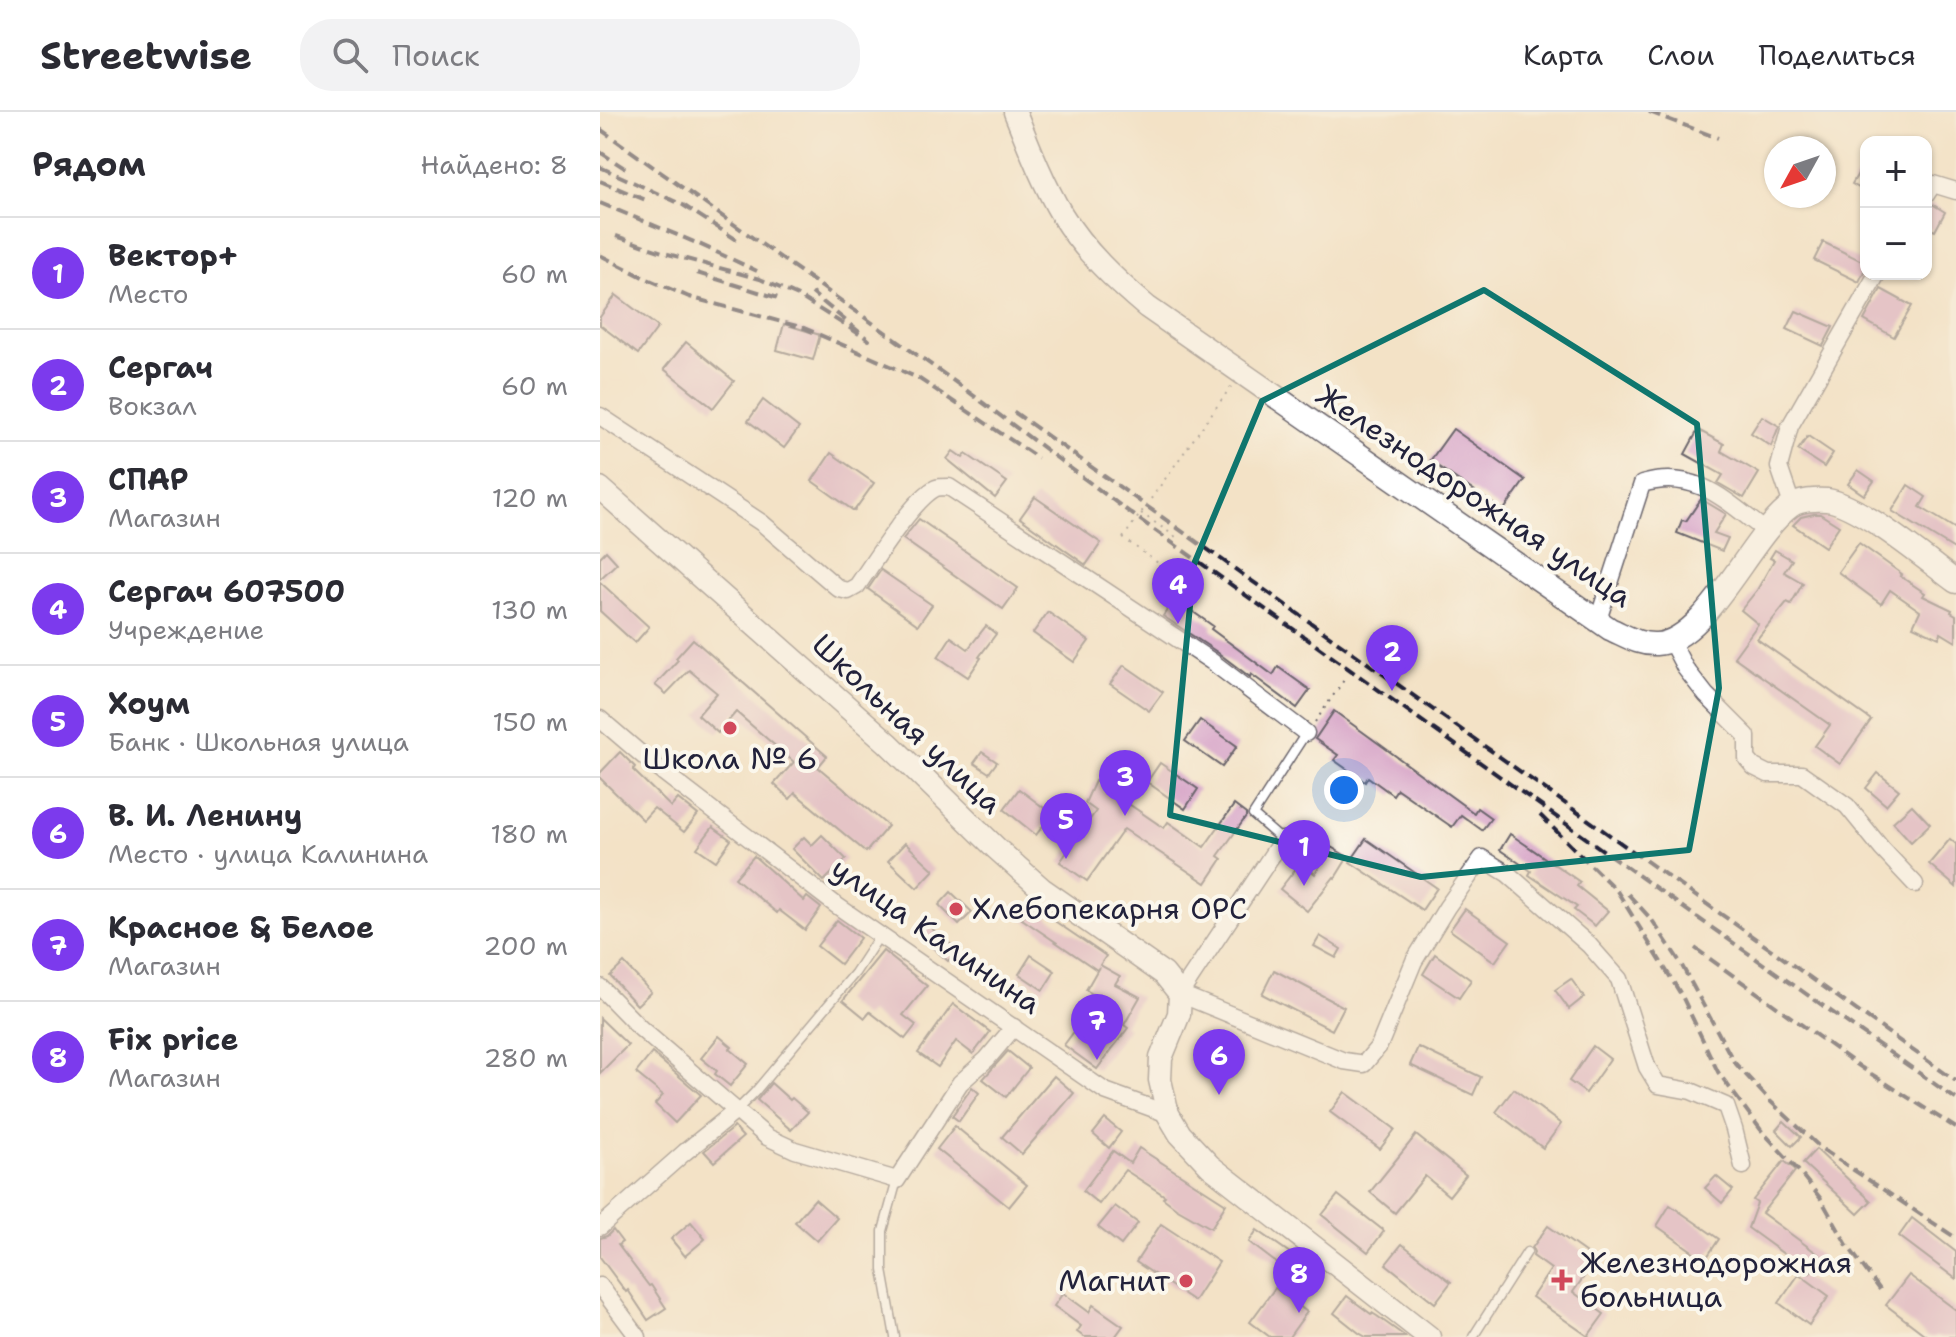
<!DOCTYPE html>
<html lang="ru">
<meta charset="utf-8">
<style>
body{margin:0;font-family:"Shantell Sans",sans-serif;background:#f2f2f3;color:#2b2b33}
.controls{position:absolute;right:24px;top:24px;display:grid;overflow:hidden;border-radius:16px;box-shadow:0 2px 6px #0004}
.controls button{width:72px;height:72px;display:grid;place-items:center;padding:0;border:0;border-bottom:2px solid #e1e1e2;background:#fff;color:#2b2b33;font:40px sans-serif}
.compass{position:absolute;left:1164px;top:24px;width:72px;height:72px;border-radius:50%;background:#fff;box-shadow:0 2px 6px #0004;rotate:230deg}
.you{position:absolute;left:744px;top:678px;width:28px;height:28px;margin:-20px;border:6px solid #fff;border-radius:50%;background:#1a73e8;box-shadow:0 0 0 12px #1a73e833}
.badge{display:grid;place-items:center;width:52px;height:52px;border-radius:50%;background:#7c3aed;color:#fff;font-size:26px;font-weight:700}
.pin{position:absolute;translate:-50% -66px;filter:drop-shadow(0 2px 4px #0008)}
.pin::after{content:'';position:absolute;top:42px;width:28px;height:24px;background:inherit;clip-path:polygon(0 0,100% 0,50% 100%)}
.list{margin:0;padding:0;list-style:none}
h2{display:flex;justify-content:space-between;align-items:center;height:104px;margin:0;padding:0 32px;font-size:34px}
h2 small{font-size:26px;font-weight:400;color:#7c7c81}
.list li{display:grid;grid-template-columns:52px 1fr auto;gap:24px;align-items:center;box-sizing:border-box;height:112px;padding:0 32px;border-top:2px solid #e1e1e2}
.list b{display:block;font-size:30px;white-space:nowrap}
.list p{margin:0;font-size:26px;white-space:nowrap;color:#7c7c81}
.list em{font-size:26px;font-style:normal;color:#7c7c81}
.icon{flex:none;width:44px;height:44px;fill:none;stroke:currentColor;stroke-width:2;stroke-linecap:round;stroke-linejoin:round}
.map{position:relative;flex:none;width:1356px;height:1225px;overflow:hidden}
header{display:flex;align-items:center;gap:48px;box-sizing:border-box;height:112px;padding:0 40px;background:#fff;border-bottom:2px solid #e1e1e2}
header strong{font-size:38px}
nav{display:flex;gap:44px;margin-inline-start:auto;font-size:28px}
.search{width:560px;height:72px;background:#f2f2f3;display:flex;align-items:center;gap:20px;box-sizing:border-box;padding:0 28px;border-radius:32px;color:#7c7c81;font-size:30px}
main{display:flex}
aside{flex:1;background:#fff}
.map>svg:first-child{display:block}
</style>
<header>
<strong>Streetwise</strong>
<div class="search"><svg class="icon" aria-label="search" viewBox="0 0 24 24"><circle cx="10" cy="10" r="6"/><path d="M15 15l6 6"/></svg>Поиск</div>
<nav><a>Карта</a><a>Слои</a><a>Поделиться</a></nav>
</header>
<main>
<aside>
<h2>Рядом<small>Найдено: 8</small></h2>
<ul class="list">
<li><span class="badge">1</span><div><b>Вектор+</b><p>Место</p></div><em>60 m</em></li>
<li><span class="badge">2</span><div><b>Сергач</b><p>Вокзал</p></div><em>60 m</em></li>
<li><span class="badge">3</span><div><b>СПАР</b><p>Магазин</p></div><em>120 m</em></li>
<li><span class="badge">4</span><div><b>Сергач 607500</b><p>Учреждение</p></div><em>130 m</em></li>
<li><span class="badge">5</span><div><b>Хоум</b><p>Банк · Школьная улица</p></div><em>150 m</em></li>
<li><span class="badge">6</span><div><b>В. И. Ленину</b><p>Место · улица Калинина</p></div><em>180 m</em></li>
<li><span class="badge">7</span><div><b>Красное &amp; Белое</b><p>Магазин</p></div><em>200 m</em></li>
<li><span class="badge">8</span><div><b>Fix price</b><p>Магазин</p></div><em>280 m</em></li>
</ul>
</aside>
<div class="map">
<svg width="1356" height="1225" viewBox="0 0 1356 1225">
<rect width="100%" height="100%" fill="#fbf7ec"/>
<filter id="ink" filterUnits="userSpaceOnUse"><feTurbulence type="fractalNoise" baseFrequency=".0125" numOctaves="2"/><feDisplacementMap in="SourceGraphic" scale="16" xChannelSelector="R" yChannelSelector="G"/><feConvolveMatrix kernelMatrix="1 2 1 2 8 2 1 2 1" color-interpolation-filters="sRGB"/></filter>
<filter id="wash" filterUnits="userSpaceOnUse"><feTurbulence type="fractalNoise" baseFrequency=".006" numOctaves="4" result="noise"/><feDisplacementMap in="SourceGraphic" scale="32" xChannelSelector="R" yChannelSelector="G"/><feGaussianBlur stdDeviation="1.8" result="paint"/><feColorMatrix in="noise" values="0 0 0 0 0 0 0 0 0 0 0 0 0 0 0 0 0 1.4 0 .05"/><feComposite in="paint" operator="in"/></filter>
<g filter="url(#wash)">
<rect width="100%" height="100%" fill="#f3e2c6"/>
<g id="blocks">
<g fill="#d5a0c6">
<path d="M1266,48V80L1252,72Z"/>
<path d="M1332,92L1345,100L1335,119L1326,115V94Z"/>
<path d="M1223,130L1266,151V155L1259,170L1214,148Z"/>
<path d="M1281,177L1312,194L1294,225L1264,208Z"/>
<path d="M16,183L58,215L38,242L0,213V205Z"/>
<path d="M1196,199L1233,215L1223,234L1187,217Z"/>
<path d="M184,212L220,223L213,248L177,238Z"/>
<path d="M86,230L134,269L113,296L64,257Z"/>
<path d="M163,288L199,316L184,336L148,309Z"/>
<path d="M1162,304L1179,314L1171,334L1151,321Z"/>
<path d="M853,317L925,368L903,399L830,349Z"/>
<path d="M1098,318L1124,332L1121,339L1159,361L1144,386L1118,371L1123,363L1085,342Z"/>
<path d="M1208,324L1233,341L1224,355L1198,338Z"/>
<path d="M353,339L363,346L366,342L407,370L395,386L347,347Z"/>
<path d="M231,341L274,371L254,399L212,369Z"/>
<path d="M1258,358L1274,369L1264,383L1248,372Z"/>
<path d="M1308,373L1326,385L1320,395L1356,417V438L1292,399Z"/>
<path d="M435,385L501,431L486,453L420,406Z"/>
<path d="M1101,387L1126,402L1114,421L1128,426L1122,439L1077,421L1082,408L1086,409Z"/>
<path d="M1214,402H1220L1239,414L1225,435L1193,413L1201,405Z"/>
<path d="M319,407L418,476L403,497L303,427Z"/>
<path d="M1259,431L1302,462L1300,464L1325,481L1323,484L1352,498L1351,500L1356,503V530L1341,521L1339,526L1313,514L1320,499L1290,478L1281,492L1238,460Z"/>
<path d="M1175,438L1192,448L1184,460L1203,471L1191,492L1187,490L1157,527L1271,608L1240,652L1215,634L1230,613L1134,545L1158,512L1141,498L1157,478L1174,448L1170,446Z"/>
<path d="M6,439L17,451L0,467V445Z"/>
<path d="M281,458L332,493L318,513L268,477Z"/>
<path d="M0,470L49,515L35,531L0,499Z"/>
<path d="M575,487L613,514L611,517L673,563L678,555L710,578L697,596L651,562L650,565L617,540L563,504Z"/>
<path d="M448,500L489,529L474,550L433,521Z"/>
<path d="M386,514L396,522L379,545L381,546L368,565L338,545L351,525L368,537Z"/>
<path d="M93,527L227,644L218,655L288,714L266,740L195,681L190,687L174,672L194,650L136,600L118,621L98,603L117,581L89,558L66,582L55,573L78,548L76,546Z"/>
<path d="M524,553L563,580L549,599L510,572Z"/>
<path d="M734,599L874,701L877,696L891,706L882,718L861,703L852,715L797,677L793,683L768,665L765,670L734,648L738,643L715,627Z"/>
<path d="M600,608L637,634L622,655L585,629Z"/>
<path d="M20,640L35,655L33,658L71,695L78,687L98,703L84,720L54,696L43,708L0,666V661Z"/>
<path d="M382,640L397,650L389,661L374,651Z"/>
<path d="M560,651L598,677L585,697L547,670Z"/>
<path d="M1278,661L1299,678L1286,693L1266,676Z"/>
<path d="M495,669L564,716L568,710L604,735L634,693L646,702V705L618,744L622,747L606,771L524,717L487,769L460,750L496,699L485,691Z"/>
<path d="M419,677L452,702L436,723L404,697Z"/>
<path d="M1312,693L1330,712L1311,730L1293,710Z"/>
<path d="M113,715L131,728L116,749L97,736Z"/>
<path d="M910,722L980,770L977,774L1008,799L995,814L974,798L977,795L929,763L931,759L900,738Z"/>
<path d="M222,723L246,747L224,769L192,737L204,725L212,733Z"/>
<path d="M766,727L837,776L822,798L750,750Z"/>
<path d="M1350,727L1356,732V775L1329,752Z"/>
<path d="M305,731L334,758L317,776L288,749Z"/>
<path d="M731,735L748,745L735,766L734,765L707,799L680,777L701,750L715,762Z"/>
<path d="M154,744L204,789L207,785L221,796L205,818L179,798L177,801L135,766Z"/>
<path d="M351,780L372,800L359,813L339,793Z"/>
<path d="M431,793L506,844L500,853L520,864L515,872L540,885L524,913L528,916L497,957L464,933L499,886L486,878L499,855L497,858L422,807Z"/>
<path d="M865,797L910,829L895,850L850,818Z"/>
<path d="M237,808L260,826L240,852L217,834Z"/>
<path d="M326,812L358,838L348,849L317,822Z"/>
<path d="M720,824L741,837L736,846L714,834Z"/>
<path d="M283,839L327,874L303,903L316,913L305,927L270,900L265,906L243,888Z"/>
<path d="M835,842L871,868L859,886L823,862Z"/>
<path d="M431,843L455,859L443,878L419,862Z"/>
<path d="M24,851L51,880L37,893L10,864Z"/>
<path d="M674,858L744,895L732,918L662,882Z"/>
<path d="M971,867L984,885L969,897L955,878Z"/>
<path d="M353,892L390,920L373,942L356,929L338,955L318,941Z"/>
<path d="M0,906L28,933L0,961Z"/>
<path d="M119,924L132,935L130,937L148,952L130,974L115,962L117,959L101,946Z"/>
<path d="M993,934L1010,947L986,981L969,969Z"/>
<path d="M818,935L881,965L873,983L810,953Z"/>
<path d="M408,939L429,956L406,985L383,967Z"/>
<path d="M52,941L101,983L75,1011L55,992L63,983L36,961Z"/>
<path d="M454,964L474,981L422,1042L402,1025Z"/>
<path d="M171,971L190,988L192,986L208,1000L191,1018L157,988Z"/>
<path d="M372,975L379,981L359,1009L352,1004Z"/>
<path d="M914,977L961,1012L943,1036L896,1000Z"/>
<path d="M745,980L795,1017L780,1037L730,1000Z"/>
<path d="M505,1007L521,1020L509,1036L493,1022Z"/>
<path d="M1184,1009L1201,1025L1192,1034L1176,1018Z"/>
<path d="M355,1014L427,1073L409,1095L337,1037Z"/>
<path d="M134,1015L143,1025L114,1050L104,1039Z"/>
<path d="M816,1023L866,1063L849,1084L825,1064L795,1101L770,1080Z"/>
<path d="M539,1036L626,1092L611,1116L576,1096L563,1086L565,1084L525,1058L499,1092L483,1079L513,1039L530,1051Z"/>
<path d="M1216,1037L1271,1089L1258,1102L1203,1051Z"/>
<path d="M1184,1049L1196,1058L1162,1101L1222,1145L1210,1161L1148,1116L1157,1091L1153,1088Z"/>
<path d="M1116,1064L1133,1078L1122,1091L1105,1076Z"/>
<path d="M738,1083L784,1119L768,1140L722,1103Z"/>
<path d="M215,1087L237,1106L217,1129L195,1110Z"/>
<path d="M1070,1093L1119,1127L1105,1148L1057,1114Z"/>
<path d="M515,1094L538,1111L521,1133L498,1115Z"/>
<path d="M1312,1106L1356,1140V1167L1299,1124Z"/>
<path d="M91,1110L105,1127L85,1144L71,1127Z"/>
<path d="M561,1112L619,1150L594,1189L536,1150Z"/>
<path d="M948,1114L996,1148L973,1180L1004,1202L988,1224L932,1185L951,1157L933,1144L934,1140L932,1136Z"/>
<path d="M13,1118L22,1130L18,1133L49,1174L51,1173L66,1196L48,1208L28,1178L26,1180L0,1145V1126L7,1124Z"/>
<path d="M657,1118L697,1146L687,1159L649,1130Z"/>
<path d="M802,1132L851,1170L835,1191L786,1152Z"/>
<path d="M1199,1162L1229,1184L1209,1213L1179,1191Z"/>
<path d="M1309,1163L1356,1198V1225H1328L1286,1193Z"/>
<path d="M675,1176L707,1200L689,1225H670L650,1210Z"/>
<path d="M463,1181L489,1200L493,1193L523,1214L515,1225H484L477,1220L481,1214L454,1194Z"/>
<path d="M747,1184L771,1202L772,1201L777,1204L806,1225H766L759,1221L734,1201Z"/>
</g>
</g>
</g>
<g filter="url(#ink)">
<use href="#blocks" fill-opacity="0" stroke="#6b656c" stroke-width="2"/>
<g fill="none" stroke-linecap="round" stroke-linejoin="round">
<g stroke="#6b656c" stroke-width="11">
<g id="lane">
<path d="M682,728L653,703L706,621"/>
<path d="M136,999L154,981L255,861L280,823"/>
<path d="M295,1225L283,1158V1119L297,1068"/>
<path d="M873,1225L927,1140"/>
</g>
</g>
<g stroke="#6b656c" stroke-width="19">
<g id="street">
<path d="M1326,83L1333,72L1356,79"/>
<path d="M0,304L162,411L239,477L248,479L257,474C273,451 313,387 336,376C339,375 345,375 349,375L611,549L706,621"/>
<path d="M1192,393L1179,355L1190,314L1277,162"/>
<path d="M998,508L1042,372C1096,356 1126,389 1167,420"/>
<path d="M1071,529L1085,556L1106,583L1147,624V647L1154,655L1168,662H1202L1247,694L1282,737L1315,772"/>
<path d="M0,607L55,654L236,793L505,979L568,1002"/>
<path d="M682,728L580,882L744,949L764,952L779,934L814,849L847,795L882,746L908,762L989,833L1019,867L1047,955L1058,973L1091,979L1126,994L1134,1017L1143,1054"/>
<path d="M0,875L40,916L167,1025L195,1038L297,1068L360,971L387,947L414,915"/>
<path d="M0,1115L85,1040L136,999"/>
<path d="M0,1174L38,1225"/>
</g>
</g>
<g stroke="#6b656c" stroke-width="25">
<g id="secondary">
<path d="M415,0C429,35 443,71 462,103C484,139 515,168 547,195L1010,517C1026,524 1039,533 1056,532C1107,530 1150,423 1191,394C1200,388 1216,387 1227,388C1261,393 1326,448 1356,470"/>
<path d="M0,376L288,631L397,737L442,777L564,862L580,882L579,902L561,946L560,968L568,1002L580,1022L610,1054L829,1225"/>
</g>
</g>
<g stroke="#6b656c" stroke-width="2" stroke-dasharray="2 6" stroke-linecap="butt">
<path d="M541,401L579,427"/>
<path d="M523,426L572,461L578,451"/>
<path d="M715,610L744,568"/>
</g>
<use href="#lane" stroke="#fff" stroke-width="8"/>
<use href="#street" stroke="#fff" stroke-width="16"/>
<use href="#secondary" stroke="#fff" stroke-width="22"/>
<g stroke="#22223b" stroke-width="4" stroke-dasharray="12 6" stroke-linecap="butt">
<path d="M1049,0L1118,26"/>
<path d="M0,17L358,272L525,397L1098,806L1356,987"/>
<path d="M0,40L29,59"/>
<path d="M0,55L83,93L137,128"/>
<path d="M0,69L48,89"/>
<path d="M0,91L99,132L157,159"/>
<path d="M16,124L68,142L160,167L198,184L269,228L212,181"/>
<path d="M0,143L45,166L89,185L204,216L318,266L438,346"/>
<path d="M97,161L178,186"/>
<path d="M414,300L1356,969"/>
<path d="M940,703L1017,779L1082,884L1118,960L1161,1018L1197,1057L1221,1087L1247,1133L1281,1179"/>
<path d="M1028,782L1052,808L1080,850L1134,950L1170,989L1222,1037L1356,1126"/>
<path d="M1095,836L1262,956L1356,1016"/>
</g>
<path stroke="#6b656c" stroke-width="2" stroke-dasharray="2 6" stroke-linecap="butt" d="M523,426L635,269"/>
</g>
</g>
<path d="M0 0H1356V1225H0ZM884,178L1097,312L1119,576L1089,738L821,765L570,703L594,452L662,289Z" fill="#f3e2c6" fill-opacity=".55" fill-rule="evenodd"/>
<path fill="none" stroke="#0f766e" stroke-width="6" stroke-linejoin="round" d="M884,178L1097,312L1119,576L1089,738L821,765L570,703L594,452L662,289Z"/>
<g fill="#d1495b" stroke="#fbf7ec" stroke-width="3">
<circle cx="130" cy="616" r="8"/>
<circle cx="356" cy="797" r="8"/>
<path d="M958 1156h8v8h8v8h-8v8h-8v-8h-8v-8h8z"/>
<circle cx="586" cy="1169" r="8"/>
</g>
<g text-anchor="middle" stroke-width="8" stroke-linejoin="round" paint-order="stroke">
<g font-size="30" fill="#22223b" stroke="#fbf7ec">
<text transform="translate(874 384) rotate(34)" y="10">Железнодорожная улица</text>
<text transform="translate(307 612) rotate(43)" y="10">Школьная улица</text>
<text transform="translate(336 824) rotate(35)" y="10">улица Калинина</text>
</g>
<g font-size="30" fill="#22223b" stroke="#fbf7ec" text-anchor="start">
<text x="130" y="657" text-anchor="middle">Школа № 6</text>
<text x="372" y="807">Хлебопекарня ОРС</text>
<text x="980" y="1161">Железнодорожная<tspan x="980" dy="34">больница</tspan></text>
<text x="570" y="1179" text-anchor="end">Магнит</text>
</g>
</g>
</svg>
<div class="controls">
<button>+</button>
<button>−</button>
</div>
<svg class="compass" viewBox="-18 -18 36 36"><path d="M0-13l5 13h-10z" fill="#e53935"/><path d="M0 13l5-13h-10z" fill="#7c7c81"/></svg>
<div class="you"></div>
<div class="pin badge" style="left:704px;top:774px">1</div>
<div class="pin badge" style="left:792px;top:579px">2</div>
<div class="pin badge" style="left:525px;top:704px">3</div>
<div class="pin badge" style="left:578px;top:512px">4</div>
<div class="pin badge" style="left:466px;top:747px">5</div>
<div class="pin badge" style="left:619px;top:983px">6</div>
<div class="pin badge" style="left:497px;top:948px">7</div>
<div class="pin badge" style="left:699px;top:1201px">8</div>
</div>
</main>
